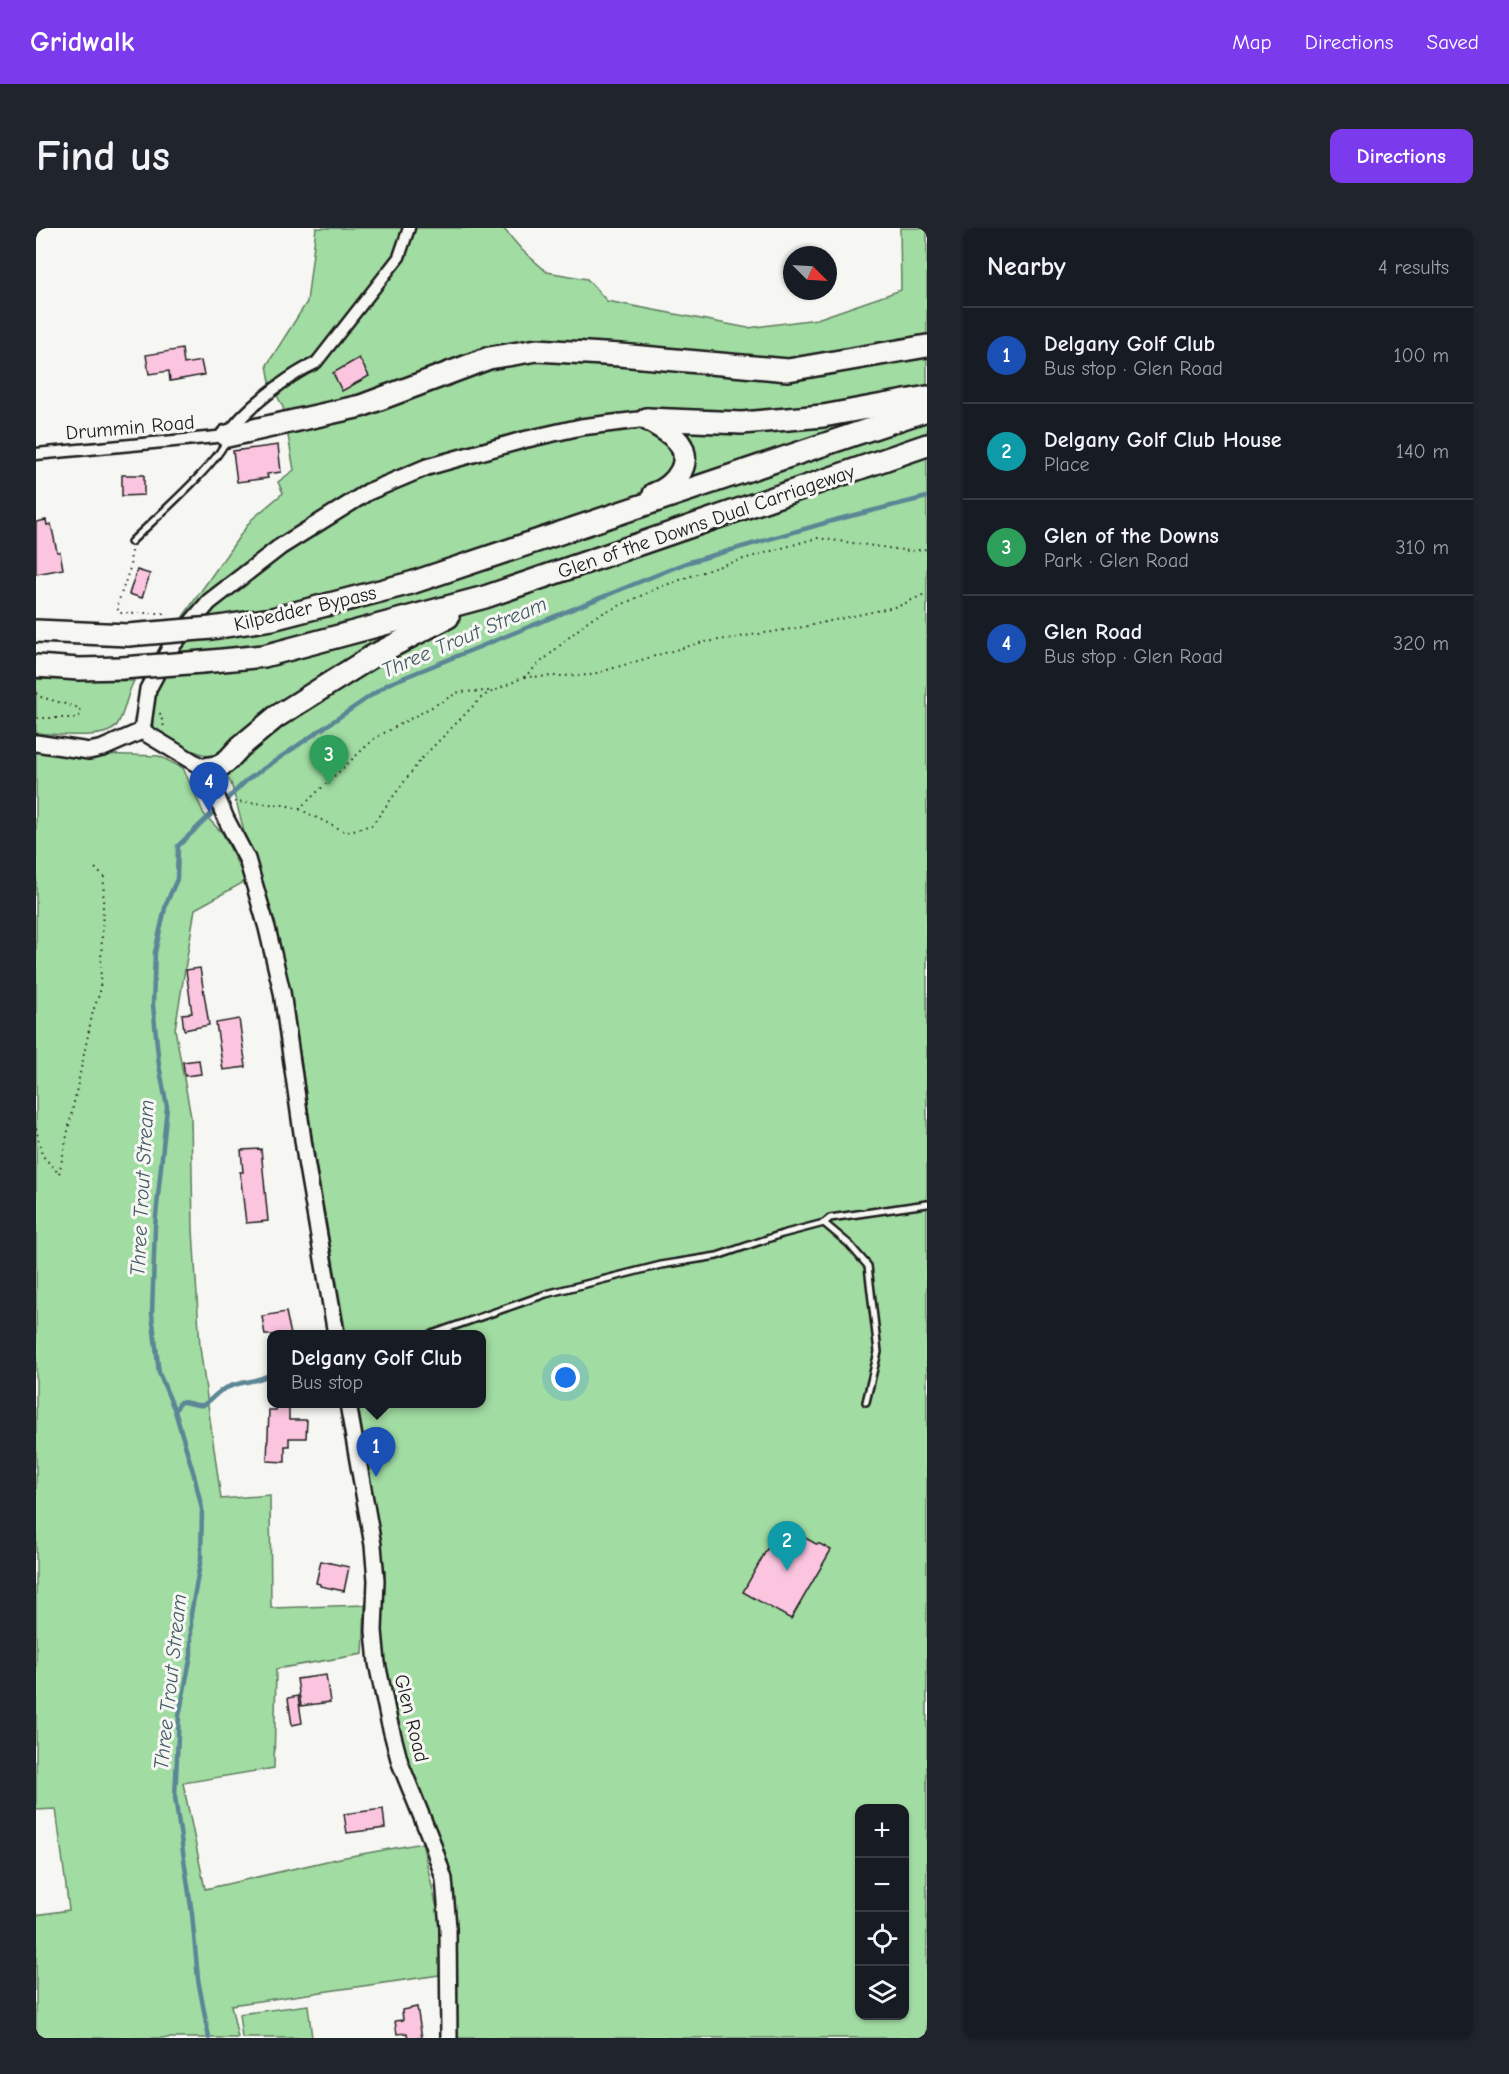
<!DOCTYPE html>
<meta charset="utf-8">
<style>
body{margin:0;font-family:"Comic Neue",sans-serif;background:#20242c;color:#f1f3f6}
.controls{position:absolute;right:18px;bottom:18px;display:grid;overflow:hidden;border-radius:12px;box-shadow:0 2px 4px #0004}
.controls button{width:54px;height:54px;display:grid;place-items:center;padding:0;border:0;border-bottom:2px solid #363941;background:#171b24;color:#f1f3f6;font:30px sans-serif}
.compass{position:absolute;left:747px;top:18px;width:54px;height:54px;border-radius:50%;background:#171b24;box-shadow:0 2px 4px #0004;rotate:114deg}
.you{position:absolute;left:530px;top:1150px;width:21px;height:21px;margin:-15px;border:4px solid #fff;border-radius:50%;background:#1a73e8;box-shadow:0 0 0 9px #1a73e833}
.badge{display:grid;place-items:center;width:39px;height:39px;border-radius:50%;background:#7c3aed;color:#fff;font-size:20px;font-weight:700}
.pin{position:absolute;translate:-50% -50px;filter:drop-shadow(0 2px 3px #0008)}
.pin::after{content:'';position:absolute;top:32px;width:21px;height:18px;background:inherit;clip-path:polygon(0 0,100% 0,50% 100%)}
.popup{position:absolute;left:231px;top:1102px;width:219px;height:78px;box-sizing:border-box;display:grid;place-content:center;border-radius:12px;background:#171b24;filter:drop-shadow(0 2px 4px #0005);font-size:20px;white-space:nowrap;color:#9ea1a6}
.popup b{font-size:22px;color:#f1f3f6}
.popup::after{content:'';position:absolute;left:50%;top:100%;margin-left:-12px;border:12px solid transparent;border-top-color:#171b24}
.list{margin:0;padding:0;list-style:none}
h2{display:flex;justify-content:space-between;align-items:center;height:78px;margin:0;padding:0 24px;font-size:26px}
h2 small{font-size:20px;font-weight:400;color:#9ea1a6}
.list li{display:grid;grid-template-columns:39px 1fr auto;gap:18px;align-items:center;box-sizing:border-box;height:96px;padding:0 24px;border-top:2px solid #363941}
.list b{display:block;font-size:22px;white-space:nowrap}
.list p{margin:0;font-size:20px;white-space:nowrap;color:#9ea1a6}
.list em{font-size:20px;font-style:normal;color:#9ea1a6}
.icon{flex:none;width:33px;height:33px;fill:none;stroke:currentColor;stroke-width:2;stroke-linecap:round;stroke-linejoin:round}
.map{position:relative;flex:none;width:891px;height:1810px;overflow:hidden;border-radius:12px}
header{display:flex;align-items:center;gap:36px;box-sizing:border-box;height:84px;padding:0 30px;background:#7c3aed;color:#fff}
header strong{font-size:28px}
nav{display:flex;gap:33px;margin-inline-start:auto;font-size:21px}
.intro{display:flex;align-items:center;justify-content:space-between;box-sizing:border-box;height:144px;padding:0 36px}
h1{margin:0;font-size:42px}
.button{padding:15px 27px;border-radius:12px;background:#7c3aed;color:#fff;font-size:21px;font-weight:700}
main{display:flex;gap:36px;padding:0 36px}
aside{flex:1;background:#171b24;border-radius:12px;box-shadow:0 2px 4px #0004}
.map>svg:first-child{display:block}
</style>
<header>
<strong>Gridwalk</strong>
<nav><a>Map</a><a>Directions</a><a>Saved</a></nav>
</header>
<div class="intro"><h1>Find us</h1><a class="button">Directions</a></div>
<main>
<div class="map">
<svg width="891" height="1810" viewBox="0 0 891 1810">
<rect width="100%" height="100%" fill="#f6f6f2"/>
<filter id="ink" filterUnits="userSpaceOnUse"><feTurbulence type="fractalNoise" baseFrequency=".0167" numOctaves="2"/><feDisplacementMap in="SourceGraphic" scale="12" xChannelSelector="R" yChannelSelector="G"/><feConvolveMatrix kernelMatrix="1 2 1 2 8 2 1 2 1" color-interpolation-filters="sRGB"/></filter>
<g filter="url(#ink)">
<g fill="#a1dca2" stroke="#5e7c5f" stroke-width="1.5" fill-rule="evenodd">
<path d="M280,0H467L486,22L511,44L551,51L571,73L712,100L781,91L865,62L864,0H891V1810H420L419,1732L411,1631L372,1534L349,1434L345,1397L349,1344L322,1176H445V1106H310L280,935L259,791L195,555L175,529L146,519L117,502L116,463L154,390H146L215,292L247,265L242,254L258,242L247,179L234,154L231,137L271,74ZM824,1580H868V1788H824Z"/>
<path d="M0,451L98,453C90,467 90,483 81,497C71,513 18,506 0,505Z"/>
<path d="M0,524L123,528L147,540L168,586L187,606L210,653L159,681L139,801L155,889L157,1002L164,1119L185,1271L234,1267L235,1380L329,1377L327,1426L240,1441L238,1540L147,1555L169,1661L304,1630L386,1615L406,1702L403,1747L195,1777L202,1810H0V1687L33,1682L20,1581L0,1582Z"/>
<path d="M272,1777L276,1810H206L203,1786Z"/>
</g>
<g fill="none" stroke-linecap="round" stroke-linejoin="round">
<g stroke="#5c8696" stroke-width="4.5">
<path d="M139,1183L144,1174C152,1173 160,1179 167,1177C174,1174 179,1166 186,1162C201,1153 220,1155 235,1146"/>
<path d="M173,1810L162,1751L156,1686L139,1569L143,1488L155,1427V1386L165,1330L166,1281L158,1247L139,1183L123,1145L116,1086L119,998L131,879L123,837L117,777L119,724L130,676L141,651L142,618L211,552L352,456L650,335L803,291L891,269"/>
</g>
</g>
<g fill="#fbc5e0" stroke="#1c1c1c" stroke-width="1.5">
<path d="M146,121L148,136L165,133L168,147L134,153L133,143L113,146L110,127Z"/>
<path d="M323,130L333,148L306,163L297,145Z"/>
<path d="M242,217L245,244L231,246L232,250L201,254L197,223Z"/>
<path d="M86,247H108V267L86,268Z"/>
<path d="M10,292L11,297L15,296L21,324H24L27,341L0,346V294Z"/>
<path d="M101,342L114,346L106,370L93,366Z"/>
<path d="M164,740L173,797L148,802L146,786L156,785L150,742Z"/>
<path d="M203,791L210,839L187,842L180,795Z"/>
<path d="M163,832L165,846L149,848L147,834Z"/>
<path d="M225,921L232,993L210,995L204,944H207L205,922Z"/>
<path d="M250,1084L255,1107H229L226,1088Z"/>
<path d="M241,1176H253V1192H271L270,1210H253V1218H249V1234L231,1233L233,1182H240Z"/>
<path d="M745,1296L780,1316H784L795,1322L755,1391L707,1364Z"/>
<path d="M285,1333L313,1339L308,1363L284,1358V1356L280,1355Z"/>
<path d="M290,1447L294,1474L265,1478L261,1451Z"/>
<path d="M262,1468L266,1495L256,1497L252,1470Z"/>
<path d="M347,1581L349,1600L311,1605L308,1586Z"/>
<path d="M381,1779L386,1810H372L371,1805L361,1806L359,1793L367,1792L366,1782Z"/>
</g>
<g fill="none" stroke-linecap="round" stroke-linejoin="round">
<g stroke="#1c1c1c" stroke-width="10">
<g id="lane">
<path d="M95,314C114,295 184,234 190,212"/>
<path d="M788,995L794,990L891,976"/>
<path d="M396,1106L510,1066L625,1037L681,1028L746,1006L788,995L813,1016L832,1038L842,1124L830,1174"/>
</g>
</g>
<g stroke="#1c1c1c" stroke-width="15">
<path id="street" d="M0,226L191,208C206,183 253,147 280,135L363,29L373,0"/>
</g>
<g stroke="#1c1c1c" stroke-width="20">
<g id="secondary">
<path d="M106,503L169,541L190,591L211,631L231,700L246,764L270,933L300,1106"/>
<path d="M106,503L112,461L134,420L173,374L244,319L332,264L391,239L487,212L545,199L611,191"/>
<path d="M0,515L53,523L67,520L106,503"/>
<path d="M312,1176L337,1317L340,1352L338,1403L341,1435L353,1493L364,1535L396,1614L408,1651L412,1699L413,1810"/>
</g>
</g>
<g stroke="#1c1c1c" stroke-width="26">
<g id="highway">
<path d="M611,191L706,195L787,188L891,169"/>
<path d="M611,191C620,197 632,203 639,210C661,231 640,259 618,266"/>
<path d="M191,208L325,178L453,130L501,122L584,127L752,142L891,118"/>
<path d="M176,400L236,391L375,355L891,182"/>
<path d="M0,403L92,407"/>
<path d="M166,434L228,428L449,369L891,217"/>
<path d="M0,438L43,441L86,440"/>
<path d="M169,541L184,538L192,532L204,519L240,489L337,428L412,389"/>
</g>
</g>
<g stroke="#1c1c1c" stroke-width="2" stroke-dasharray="1.5 4.5" stroke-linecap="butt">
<path d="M95,323L94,340L81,378L83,385H132"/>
<path d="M488,449L554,447L663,415L762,400L863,378L891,365"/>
<path d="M0,465L5,469L43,480L45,486L41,490H0"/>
<path d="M124,485L128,499"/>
<path d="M198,574L249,577L263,581L310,604L336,597L386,530L447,468L488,449L554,391L624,359L690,336L781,310L874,323L891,321"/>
<path d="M263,581L339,510L423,464L454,463"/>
<path d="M0,900L6,927L23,946L57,783L64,764L68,649L59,640"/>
</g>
<use href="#lane" stroke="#f6f6f2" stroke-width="5"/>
<use href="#street" stroke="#f6f6f2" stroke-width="10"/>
<use href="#secondary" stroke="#f6f6f2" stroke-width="15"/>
<use href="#highway" stroke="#f6f6f2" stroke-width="21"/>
<g stroke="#1c1c1c" stroke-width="26" stroke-linecap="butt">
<g id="highway-bridge">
<path d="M92,407L176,400"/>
<path d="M86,440L166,434"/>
</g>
</g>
<use href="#highway-bridge" stroke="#f6f6f2" stroke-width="21"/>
</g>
</g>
<g text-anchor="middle" stroke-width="6" stroke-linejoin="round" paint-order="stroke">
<g font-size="20" fill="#1c1c1c" stroke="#f6f6f2">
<text transform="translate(94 199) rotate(-5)" y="7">Drummin Road</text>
<text transform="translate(670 293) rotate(-19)" y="7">Glen of the Downs Dual Carriageway</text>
<text transform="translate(269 380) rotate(-13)" y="7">Kilpedder Bypass</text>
<text transform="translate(376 1490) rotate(76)" y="7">Glen Road</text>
</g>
<g font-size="21" font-style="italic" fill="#415a63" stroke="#f6f6f2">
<text transform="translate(428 409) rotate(-23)" y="7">Three Trout Stream</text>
<text transform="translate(106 960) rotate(-87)" y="7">Three Trout Stream</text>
<text transform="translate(134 1454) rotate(-84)" y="7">Three Trout Stream</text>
</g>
</g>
</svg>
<div class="controls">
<button>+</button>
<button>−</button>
<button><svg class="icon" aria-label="locate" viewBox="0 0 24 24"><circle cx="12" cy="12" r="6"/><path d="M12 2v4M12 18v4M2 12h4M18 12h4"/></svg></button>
<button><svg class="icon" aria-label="layers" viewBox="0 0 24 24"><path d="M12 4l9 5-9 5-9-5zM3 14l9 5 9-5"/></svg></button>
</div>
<svg class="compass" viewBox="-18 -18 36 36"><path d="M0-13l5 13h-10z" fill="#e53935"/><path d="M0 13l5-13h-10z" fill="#9ea1a6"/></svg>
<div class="you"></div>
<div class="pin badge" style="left:340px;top:1249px;background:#1a4fb4">1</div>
<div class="popup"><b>Delgany Golf Club</b>Bus stop</div>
<div class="pin badge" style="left:751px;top:1343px;background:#0f9aa8">2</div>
<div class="pin badge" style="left:293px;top:557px;background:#2e9e5b">3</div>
<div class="pin badge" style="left:173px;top:584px;background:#1a4fb4">4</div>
</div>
<aside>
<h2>Nearby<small>4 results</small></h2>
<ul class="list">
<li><span class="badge" style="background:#1a4fb4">1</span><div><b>Delgany Golf Club</b><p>Bus stop · Glen Road</p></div><em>100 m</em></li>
<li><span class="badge" style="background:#0f9aa8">2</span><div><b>Delgany Golf Club House</b><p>Place</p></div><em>140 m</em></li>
<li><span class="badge" style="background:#2e9e5b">3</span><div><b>Glen of the Downs</b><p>Park · Glen Road</p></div><em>310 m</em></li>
<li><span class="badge" style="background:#1a4fb4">4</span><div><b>Glen Road</b><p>Bus stop · Glen Road</p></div><em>320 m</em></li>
</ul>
</aside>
</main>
